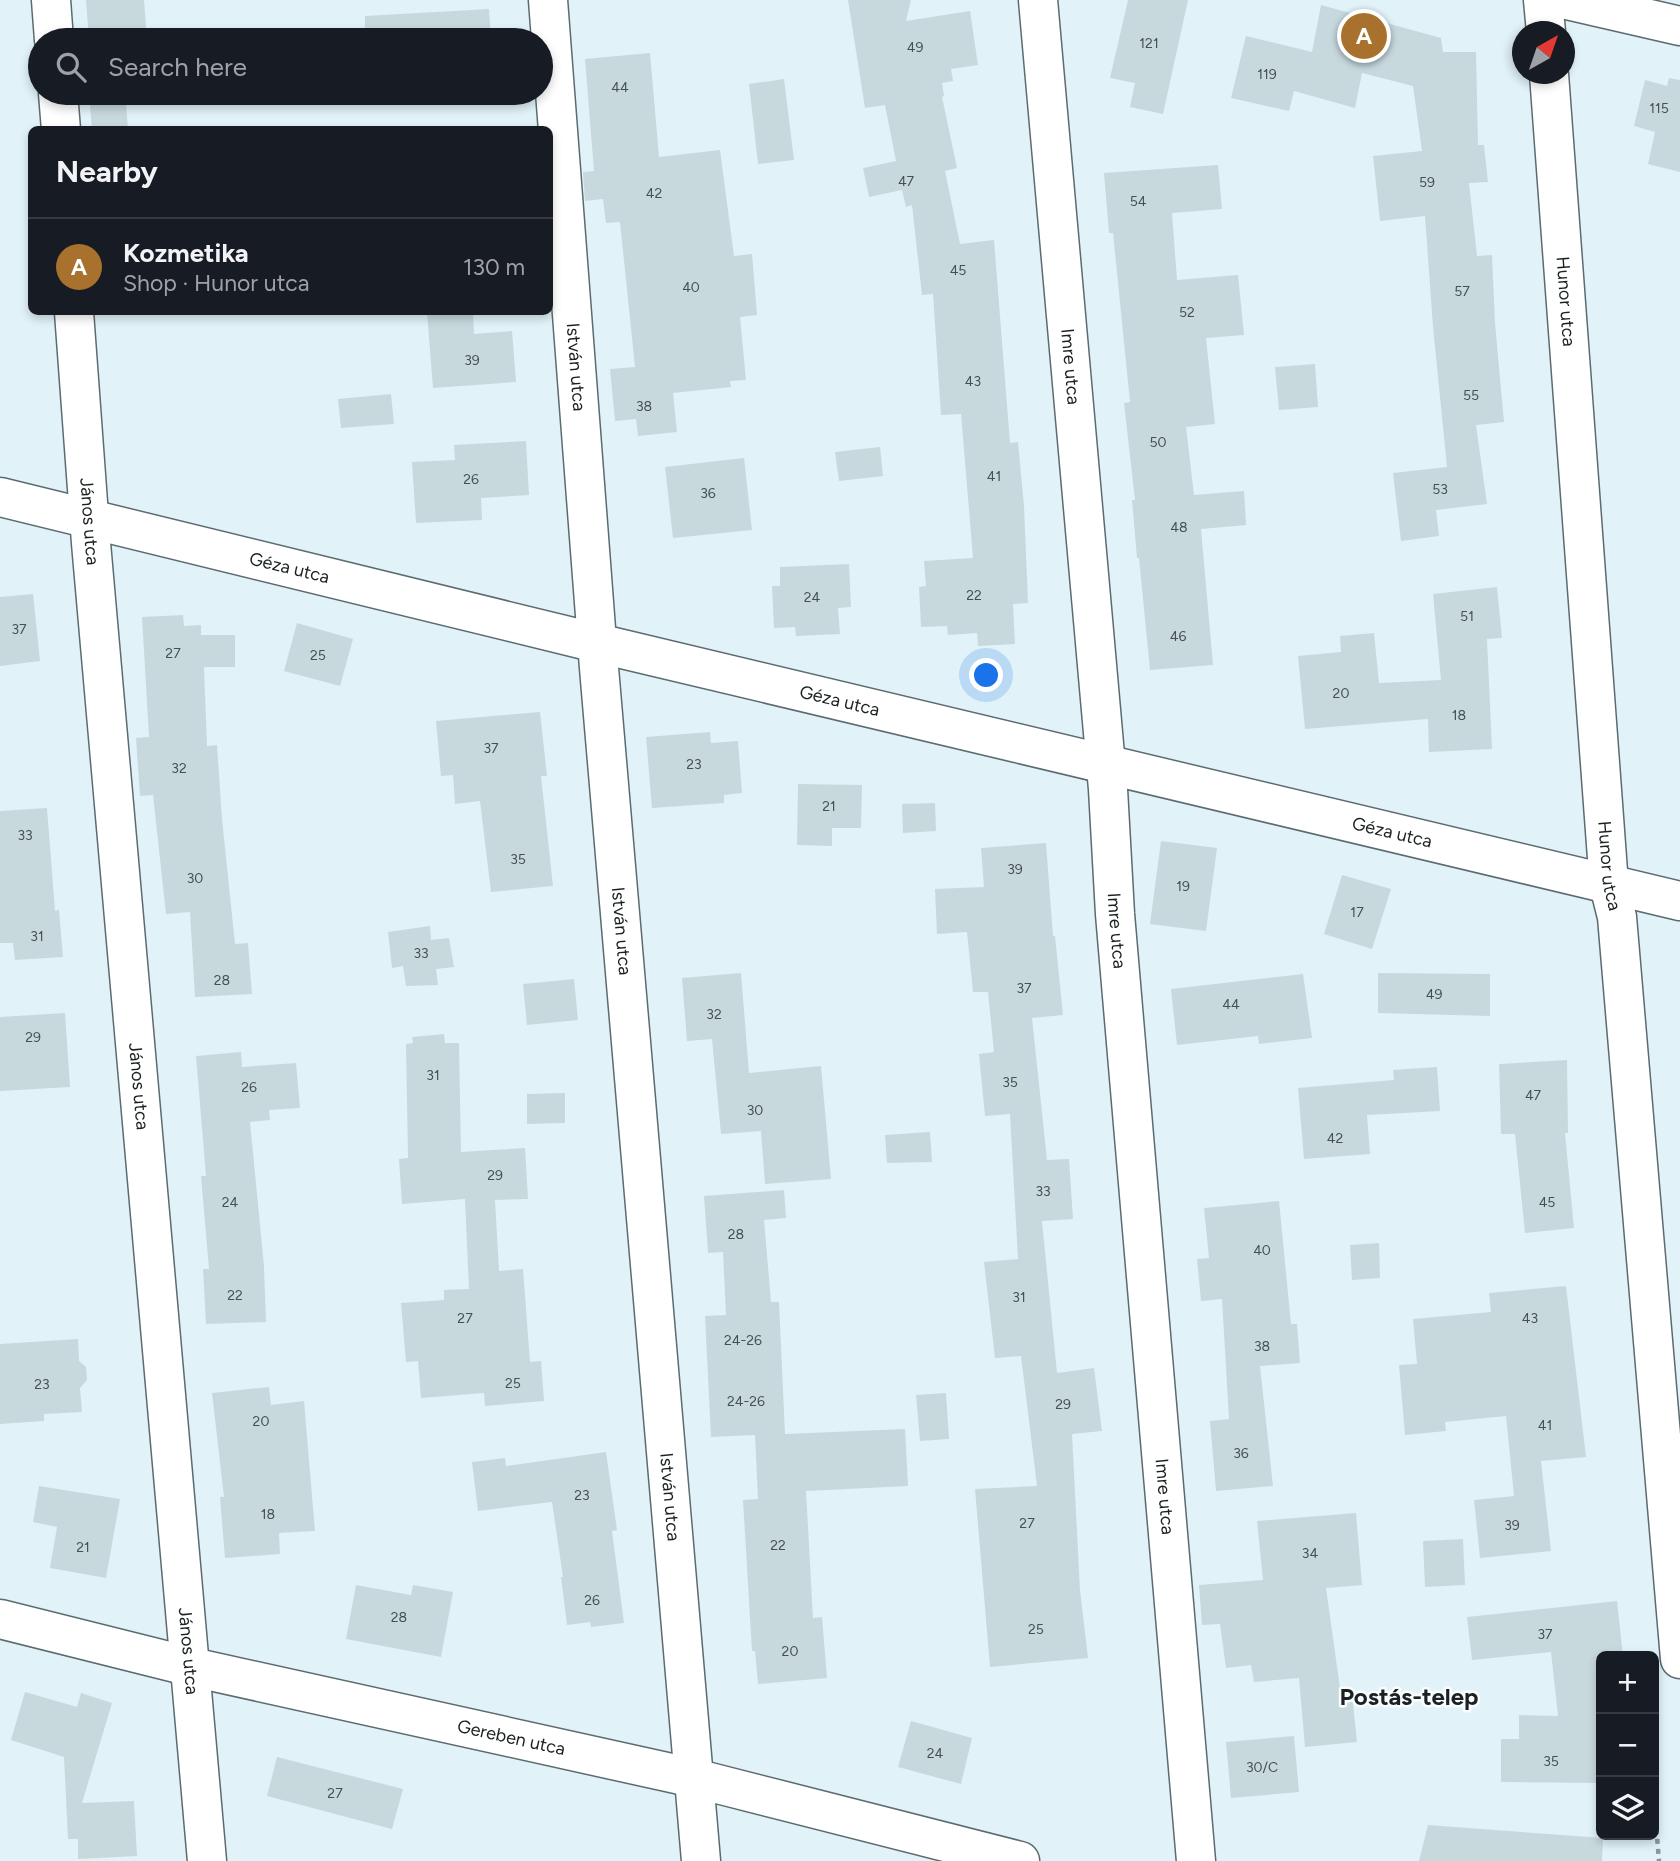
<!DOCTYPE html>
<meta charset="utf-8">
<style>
body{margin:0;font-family:Figtree,sans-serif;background:#20242c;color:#f1f3f6}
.controls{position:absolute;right:21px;bottom:21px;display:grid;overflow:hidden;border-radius:10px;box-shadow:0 4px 10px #0003}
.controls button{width:63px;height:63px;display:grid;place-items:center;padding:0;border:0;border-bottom:2px solid #363941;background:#171b24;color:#f1f3f6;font:35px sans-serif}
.compass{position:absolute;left:1512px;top:21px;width:63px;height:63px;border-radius:50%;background:#171b24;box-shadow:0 4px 10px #0003;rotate:40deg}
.you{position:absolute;left:987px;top:676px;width:24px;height:24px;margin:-18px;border:5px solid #fff;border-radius:50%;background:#1a73e8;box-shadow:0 0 0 10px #1a73e833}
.badge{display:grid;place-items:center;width:46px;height:46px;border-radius:50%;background:#a8712d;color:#fff;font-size:23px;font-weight:700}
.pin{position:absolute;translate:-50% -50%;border:4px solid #fff;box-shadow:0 2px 7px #0006}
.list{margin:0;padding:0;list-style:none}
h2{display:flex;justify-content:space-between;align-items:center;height:91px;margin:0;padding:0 28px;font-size:30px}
h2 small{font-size:23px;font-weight:400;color:#9ea1a6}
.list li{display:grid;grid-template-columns:46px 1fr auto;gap:21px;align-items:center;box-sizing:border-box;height:98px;padding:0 28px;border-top:2px solid #363941}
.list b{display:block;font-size:26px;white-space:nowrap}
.list p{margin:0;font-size:23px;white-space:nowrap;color:#9ea1a6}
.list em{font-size:23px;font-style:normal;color:#9ea1a6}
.icon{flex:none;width:38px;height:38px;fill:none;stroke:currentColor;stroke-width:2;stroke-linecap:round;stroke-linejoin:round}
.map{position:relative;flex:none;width:1680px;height:1861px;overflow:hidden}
.search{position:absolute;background:#171b24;box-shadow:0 4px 10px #0003;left:28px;top:28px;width:525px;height:77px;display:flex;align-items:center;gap:18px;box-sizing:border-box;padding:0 24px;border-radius:38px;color:#9ea1a6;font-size:26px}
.panel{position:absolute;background:#171b24;box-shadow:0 4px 10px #0003;left:28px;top:126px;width:525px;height:189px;border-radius:10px}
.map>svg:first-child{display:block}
</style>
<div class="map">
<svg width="1680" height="1861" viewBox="0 0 1680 1861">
<rect width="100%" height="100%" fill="#e1f3f8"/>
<g fill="#c8d9de">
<path d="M86,0H144L147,40H89Z"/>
<path d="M848,0H911L906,21L970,11L978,65L951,69L953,81L942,83L944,96L942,97L957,168L945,171L960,244L994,240L1010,443L1018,442L1024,506L1028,603L1013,604L1015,644L978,646L977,633L948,635L947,626L921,627L919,587L926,586L924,561L973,558L961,414L941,415L933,294L922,295L912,205L906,207L902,190L869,197L863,168L896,161L885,105L865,108Z"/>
<path d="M1128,0H1188L1163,114L1130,107L1135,83L1110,78Z"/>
<path d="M1321,5L1441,38L1443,52H1476L1478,145H1484L1488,182L1469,183L1477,256L1492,255L1495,323L1504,422L1476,425L1487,504L1436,510L1439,536L1401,541L1393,473L1447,467L1433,327L1425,216L1380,221L1373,156L1422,151L1413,86L1362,73L1355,108L1294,91L1289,111L1231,98L1246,36L1312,52Z"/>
<path d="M489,9L491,40H365V16Z"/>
<path d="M650,53L659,157L720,150L734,256L752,254L757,315L740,317L746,380L730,381L731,387L673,393L677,432L638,436L636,419L615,421L610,369L635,367L620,222L606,223L603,199L585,201L583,172L594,171L585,59Z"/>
<path d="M1669,78L1680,80V172L1648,164L1655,132L1634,126L1645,80L1667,86Z"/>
<path d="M784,79L794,160L758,164L749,84Z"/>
<path d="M89,93H151L152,101L126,103L128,130H92Z"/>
<path d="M1218,165L1222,209L1172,213L1177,280L1238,275L1244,335L1206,338L1215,424L1186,427L1194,495L1244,491L1246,525L1201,529L1213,665L1150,670L1139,558H1137L1132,500H1135L1124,403L1130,402L1113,233H1109L1104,173Z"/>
<path d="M427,312H473L474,334L512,331L516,382L433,388Z"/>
<path d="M1315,364L1318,407L1279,410L1275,367Z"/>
<path d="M391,394L394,424L341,428L338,399Z"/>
<path d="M526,441L529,495L481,498L482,520L416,523L412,462L455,460L454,445Z"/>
<path d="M880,447L883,476L839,481L835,452Z"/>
<path d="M744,458L752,530L673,538L665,467Z"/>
<path d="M849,564L851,607L838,608L840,634L796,636L795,627L774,628L772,586H780V567Z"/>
<path d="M1497,587L1502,638L1487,639L1492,749L1429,752L1428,719L1305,729L1298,656L1341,652L1340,636L1374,633L1379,683L1441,680L1433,594Z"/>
<path d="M33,594L40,661L0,666V597Z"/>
<path d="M183,615L184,626L201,625V635H235V667H204L207,746L217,745L222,819L235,944L248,943L252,994L195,997L190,912L166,914L153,795L140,796L136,738L149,737L142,617Z"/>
<path d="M297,623L353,639L340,686L284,671Z"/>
<path d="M540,712L547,776H541L553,886L491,892L480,801L455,804L453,775L441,776L436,721Z"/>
<path d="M710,732L711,743L738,741L742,793L724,795V803L652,808L646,737Z"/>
<path d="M798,784L862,785L861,828H832V846L797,845Z"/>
<path d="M935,803L936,831L903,833L902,804Z"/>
<path d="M47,808L55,911L59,910L63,957L15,960L13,943H0V811Z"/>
<path d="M1161,841L1217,848L1206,931L1150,924Z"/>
<path d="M1046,843L1053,936H1055L1063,1015L1032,1018L1047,1160L1069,1159L1073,1219L1042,1221L1057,1373L1094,1368L1102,1431L1072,1434L1080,1590L1088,1658L990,1667L975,1489L1037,1486L1021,1356L995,1358L984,1262L1018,1259L1010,1114L985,1116L979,1054L994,1052L988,992H973L967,932L937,934L935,889L984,887L981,848Z"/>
<path d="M1342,875L1391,889L1372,949L1324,934Z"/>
<path d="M430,926L431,940L449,938L454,967L436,969L438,985L406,986L403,966L392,968L388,932Z"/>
<path d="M741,973L749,1073L821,1066L831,1179L765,1184L761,1131L721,1134L712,1039L687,1041L682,978Z"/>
<path d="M1378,973L1490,974V1016L1378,1013Z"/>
<path d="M1303,974L1312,1038L1259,1044L1258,1036L1177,1045L1171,989Z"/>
<path d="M574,979L578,1020L527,1025L523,984Z"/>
<path d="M65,1013L70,1087L0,1091V1017Z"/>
<path d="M444,1034L445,1043H459L461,1152L525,1148L528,1199L495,1200L499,1271L523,1269L530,1362L541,1361L544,1401L485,1406L484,1393L421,1398L418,1361L406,1362L401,1303L444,1300V1290L469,1289L465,1199L402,1204L399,1159L408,1158L406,1044L413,1043L412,1037Z"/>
<path d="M241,1052L242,1067L296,1063L300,1108L269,1110L270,1120L250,1122L264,1266L266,1322L206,1324L203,1269H209L201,1176H206L196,1056Z"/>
<path d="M1567,1060L1568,1133H1565L1574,1228L1525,1233L1515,1134H1501L1499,1064Z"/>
<path d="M1437,1067L1440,1111L1367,1115L1370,1154L1304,1159L1298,1088L1394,1080L1393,1070Z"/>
<path d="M565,1093V1123L527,1124V1094Z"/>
<path d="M930,1132L932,1162L887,1163L885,1135Z"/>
<path d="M784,1190L786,1218L764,1220L771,1302H779L785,1434L905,1429L908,1486L806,1491L813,1618L822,1617L827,1678L758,1684L755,1651H752L743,1500L758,1499L755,1435L711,1437L705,1316L726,1315L723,1252L708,1253L704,1196Z"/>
<path d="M1279,1201L1291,1324H1297L1300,1363L1260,1366L1273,1486L1216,1491L1210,1421L1229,1419L1222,1299L1201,1301L1197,1259L1209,1258L1204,1208Z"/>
<path d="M1379,1243L1380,1278L1352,1280L1350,1245Z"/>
<path d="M1566,1286L1586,1457L1541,1461L1551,1551L1480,1558L1474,1500L1514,1496L1506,1416L1445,1422L1446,1431L1405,1435L1399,1365L1417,1364L1413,1319L1491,1312L1489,1293Z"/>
<path d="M78,1339L79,1361L86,1367L87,1380L80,1388L82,1412L44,1414V1421L0,1424V1344Z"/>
<path d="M269,1387L271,1405L304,1401L315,1531L279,1533L280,1554L225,1558L220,1497H224L212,1393Z"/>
<path d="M946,1393L949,1439L920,1441L916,1395Z"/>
<path d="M606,1452L617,1530L612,1531L624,1623L591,1627L590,1622L567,1625L561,1577H563L552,1502L478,1511L472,1462L505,1458L506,1466Z"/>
<path d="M39,1486L120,1499L106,1578L50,1568L57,1527L33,1522Z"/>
<path d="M1356,1513L1362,1585L1326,1588L1341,1695L1352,1694L1357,1742L1305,1747L1299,1678L1254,1682L1251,1665L1226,1668L1220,1624L1202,1625L1199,1585L1263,1580L1257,1521Z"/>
<path d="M1463,1539L1465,1585L1425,1587L1423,1541Z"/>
<path d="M356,1585L411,1595L413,1585L453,1592L441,1657L346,1639Z"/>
<path d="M1617,1601L1623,1656H1601V1783L1501,1782V1739H1519V1715L1558,1716L1551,1652L1472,1660L1467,1617Z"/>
<path d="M25,1692L77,1707L81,1693L112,1703L82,1803L134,1801L137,1856L78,1859V1839H68L64,1757L11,1740Z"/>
<path d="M911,1721L972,1738L961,1784L898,1767Z"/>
<path d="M1294,1736L1299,1792L1231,1798L1226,1742Z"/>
<path d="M277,1757L403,1789L392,1829L267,1796Z"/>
<path d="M1428,1825L1603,1838L1602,1861H1419Z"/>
</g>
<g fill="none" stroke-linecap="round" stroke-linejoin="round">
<g stroke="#5c6b70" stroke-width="41">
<g id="minor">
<path d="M51,0L54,40"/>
<path id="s1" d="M548,0L599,668L701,1861"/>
<path id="s2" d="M1038,0L1108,789L1115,914L1196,1861"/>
<path d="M1543,0L1546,32"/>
<path d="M1567,0L1680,26"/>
<path id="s3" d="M1549,74L1609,885L1617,917L1680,1659"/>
<path d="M58,93L61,130"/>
<path id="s4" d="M74,312L91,543L207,1861"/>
<path id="s5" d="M0,497L597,643L1680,901"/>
<path id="s6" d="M0,1619L192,1667L694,1778L1020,1861"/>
</g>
</g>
<path stroke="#8a979b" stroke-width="4.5" stroke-dasharray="5 5" stroke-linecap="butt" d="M1654,1799L1659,1861"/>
<use href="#minor" stroke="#fff" stroke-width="38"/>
</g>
<g text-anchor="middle" stroke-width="5" stroke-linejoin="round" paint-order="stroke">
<g font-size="14" fill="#464f52">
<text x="1149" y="48">121</text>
<text x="915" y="52">49</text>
<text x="1267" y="79">119</text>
<text x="620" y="92">44</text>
<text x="1659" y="113">115</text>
<text x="906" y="186">47</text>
<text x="1427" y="187">59</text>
<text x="654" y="198">42</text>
<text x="1138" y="206">54</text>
<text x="958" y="275">45</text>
<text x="691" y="292">40</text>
<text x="1462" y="296">57</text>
<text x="1187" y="317">52</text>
<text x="472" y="365">39</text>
<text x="973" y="386">43</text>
<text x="1471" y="400">55</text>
<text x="644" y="411">38</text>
<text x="1158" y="447">50</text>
<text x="994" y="481">41</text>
<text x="471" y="484">26</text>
<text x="1440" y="494">53</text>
<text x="708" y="498">36</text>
<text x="1179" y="532">48</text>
<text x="974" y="600">22</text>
<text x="812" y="602">24</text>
<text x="1467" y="621">51</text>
<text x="19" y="634">37</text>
<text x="1178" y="641">46</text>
<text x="173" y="658">27</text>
<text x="318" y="660">25</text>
<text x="1341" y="698">20</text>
<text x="1459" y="720">18</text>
<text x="491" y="753">37</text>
<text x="694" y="769">23</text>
<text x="179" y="773">32</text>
<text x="829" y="811">21</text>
<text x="25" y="840">33</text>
<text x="518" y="864">35</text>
<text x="1015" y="874">39</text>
<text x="195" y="883">30</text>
<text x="1183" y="891">19</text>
<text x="1357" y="917">17</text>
<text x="37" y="941">31</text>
<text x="421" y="958">33</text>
<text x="222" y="985">28</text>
<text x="1024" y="993">37</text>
<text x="1434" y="999">49</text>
<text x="1231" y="1009">44</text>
<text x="714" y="1019">32</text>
<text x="33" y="1042">29</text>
<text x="433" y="1080">31</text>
<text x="1010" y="1087">35</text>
<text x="249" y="1092">26</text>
<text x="1533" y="1100">47</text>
<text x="755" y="1115">30</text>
<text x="1335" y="1143">42</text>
<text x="495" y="1180">29</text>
<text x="1043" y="1196">33</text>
<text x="230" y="1207">24</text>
<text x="1547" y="1207">45</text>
<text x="736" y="1239">28</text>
<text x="1262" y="1255">40</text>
<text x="235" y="1300">22</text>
<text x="1019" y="1302">31</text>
<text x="465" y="1323">27</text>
<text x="1530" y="1323">43</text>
<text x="743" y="1345">24-26</text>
<text x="1262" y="1351">38</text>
<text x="513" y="1388">25</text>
<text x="42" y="1389">23</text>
<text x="746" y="1406">24-26</text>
<text x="1063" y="1409">29</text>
<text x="261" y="1426">20</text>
<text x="1545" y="1430">41</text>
<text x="1241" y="1458">36</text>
<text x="582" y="1500">23</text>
<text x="268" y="1519">18</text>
<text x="1027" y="1528">27</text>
<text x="1512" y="1530">39</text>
<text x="778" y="1550">22</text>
<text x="83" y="1552">21</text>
<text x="1310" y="1558">34</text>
<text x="592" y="1605">26</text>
<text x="399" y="1622">28</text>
<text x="1036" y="1634">25</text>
<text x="1545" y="1639">37</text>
<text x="790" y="1656">20</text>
<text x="935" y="1758">24</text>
<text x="1551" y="1766">35</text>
<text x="1262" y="1772">30/C</text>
<text x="335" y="1798">27</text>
</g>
<g font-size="18" fill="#1b2123" stroke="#f9fdfe">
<text dy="6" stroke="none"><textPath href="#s3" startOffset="228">Hunor utca</textPath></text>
<text dy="6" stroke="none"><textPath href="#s2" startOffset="368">Imre utca</textPath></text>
<text dy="6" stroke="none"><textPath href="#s1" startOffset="368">István utca</textPath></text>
<text dy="6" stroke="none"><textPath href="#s4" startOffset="210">János utca</textPath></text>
<text dy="6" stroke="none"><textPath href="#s5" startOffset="298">Géza utca</textPath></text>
<text dy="6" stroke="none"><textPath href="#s5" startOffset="864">Géza utca</textPath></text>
<text dy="6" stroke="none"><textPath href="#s5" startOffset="1432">Géza utca</textPath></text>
<text dy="6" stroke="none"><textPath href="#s3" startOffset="794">Hunor utca</textPath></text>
<text dy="6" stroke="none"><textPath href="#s2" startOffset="934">Imre utca</textPath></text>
<text dy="6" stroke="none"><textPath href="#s1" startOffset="934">István utca</textPath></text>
<text dy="6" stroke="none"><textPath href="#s4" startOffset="777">János utca</textPath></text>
<text dy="6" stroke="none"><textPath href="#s2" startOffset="1502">Imre utca</textPath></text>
<text dy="6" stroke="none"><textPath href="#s1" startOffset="1502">István utca</textPath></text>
<text dy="6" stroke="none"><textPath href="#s4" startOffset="1344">János utca</textPath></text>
<text dy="6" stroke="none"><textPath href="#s6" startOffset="525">Gereben utca</textPath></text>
</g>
<g font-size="24" font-weight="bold" fill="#1b2123" stroke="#f9fdfe">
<text x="1409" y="1705">Postás-telep</text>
</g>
</g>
</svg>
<div class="controls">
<button>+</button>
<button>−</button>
<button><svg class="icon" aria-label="layers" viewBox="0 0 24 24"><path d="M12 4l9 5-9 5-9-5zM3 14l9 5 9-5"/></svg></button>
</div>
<svg class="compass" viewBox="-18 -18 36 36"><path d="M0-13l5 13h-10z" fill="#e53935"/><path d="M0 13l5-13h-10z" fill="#9ea1a6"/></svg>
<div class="you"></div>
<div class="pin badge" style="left:1364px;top:36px">A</div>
<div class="search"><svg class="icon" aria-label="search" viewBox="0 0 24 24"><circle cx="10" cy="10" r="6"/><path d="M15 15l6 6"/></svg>Search here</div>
<section class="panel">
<h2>Nearby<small></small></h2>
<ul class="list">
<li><span class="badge">A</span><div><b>Kozmetika</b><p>Shop · Hunor utca</p></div><em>130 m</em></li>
</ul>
</section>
</div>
